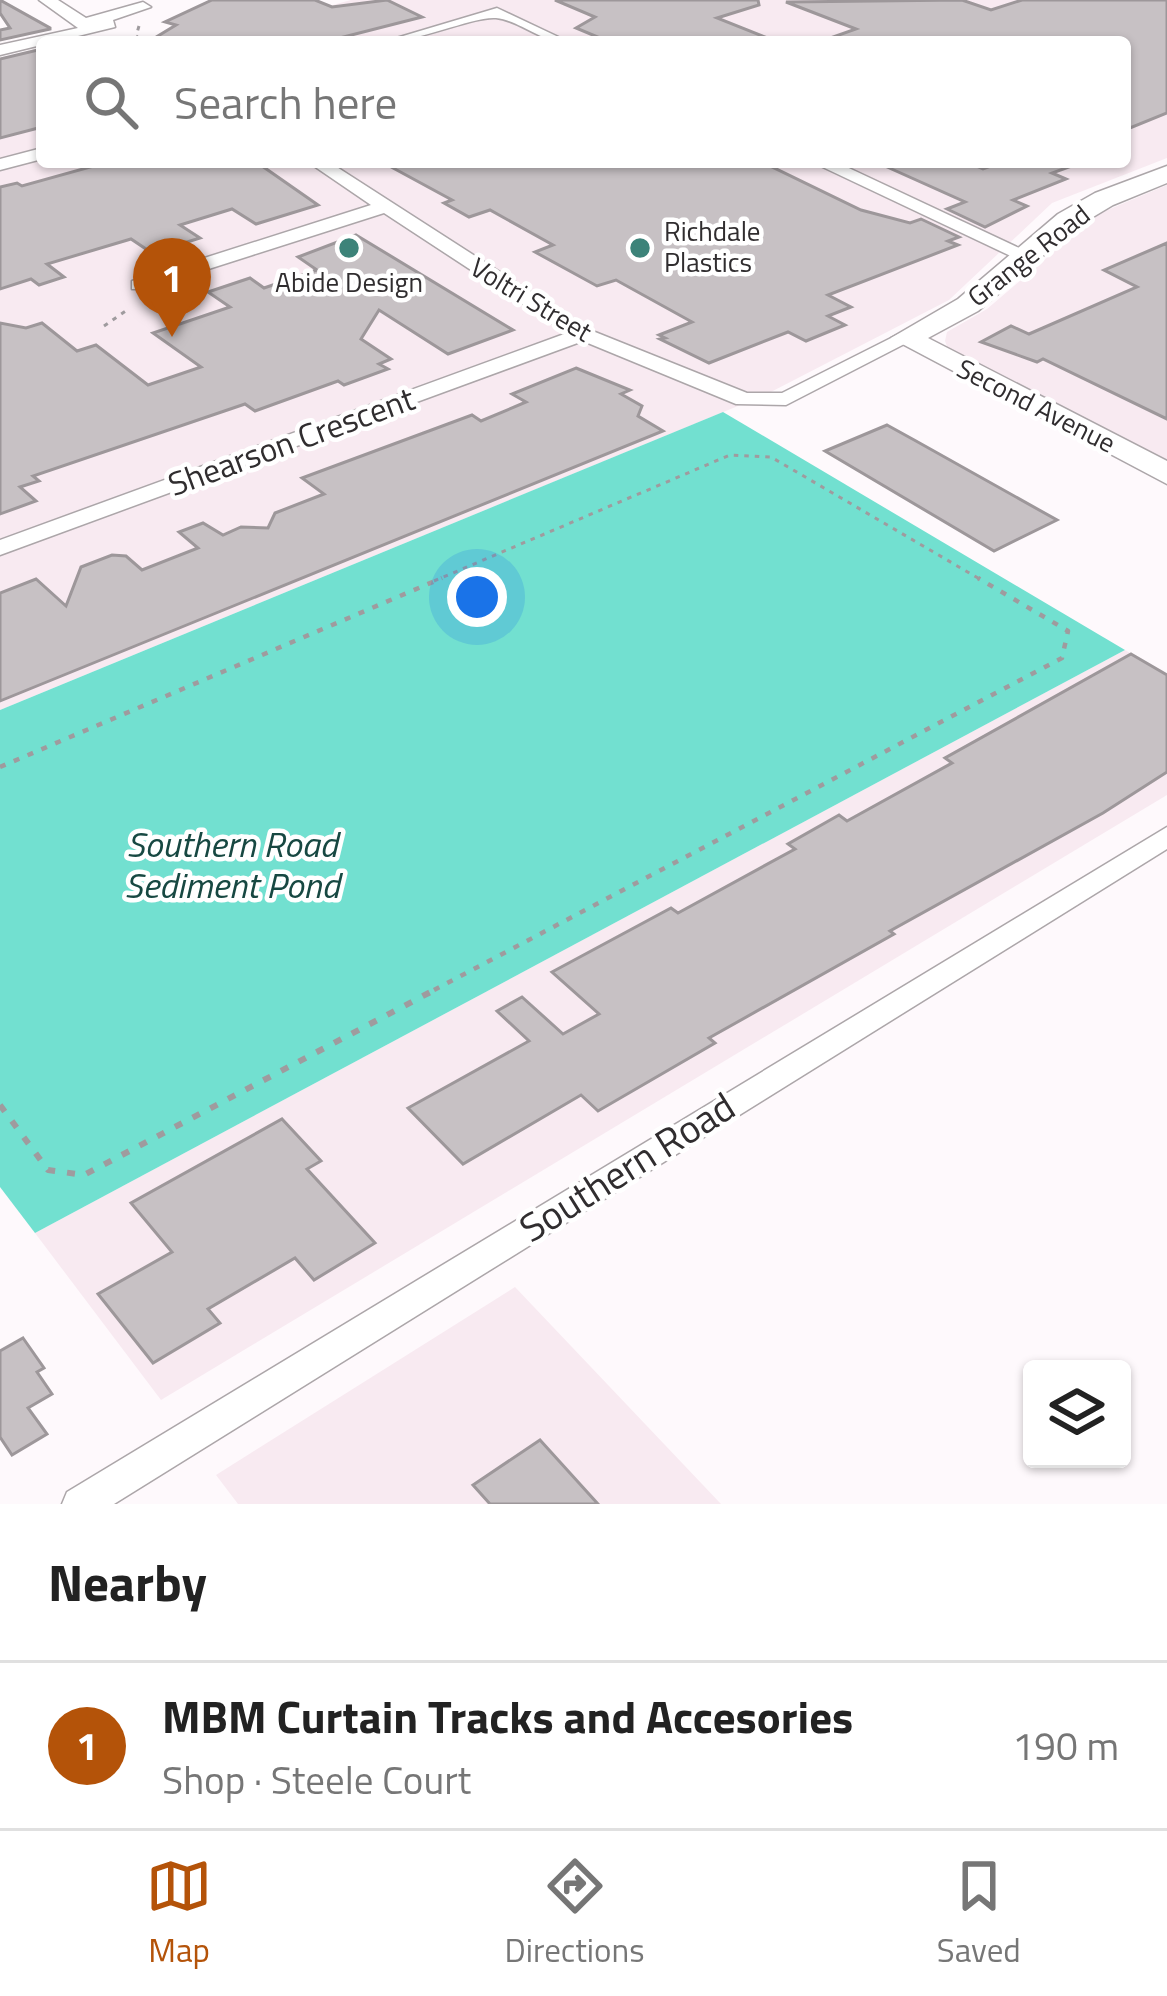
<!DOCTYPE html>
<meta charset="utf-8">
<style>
body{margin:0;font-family:"Titillium Web",sans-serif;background:#f2f2f2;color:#222}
.controls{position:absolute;right:36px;bottom:36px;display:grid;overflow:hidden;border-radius:12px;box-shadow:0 3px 9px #0004}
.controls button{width:108px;height:108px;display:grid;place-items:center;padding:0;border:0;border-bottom:3px solid #e0e0e0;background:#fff;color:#222;font:60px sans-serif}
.you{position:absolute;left:477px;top:597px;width:42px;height:42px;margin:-30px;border:9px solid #fff;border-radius:50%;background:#1a73e8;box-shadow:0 0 0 18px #1a73e833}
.badge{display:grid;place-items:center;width:78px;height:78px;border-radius:50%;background:#b45309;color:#fff;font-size:39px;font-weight:700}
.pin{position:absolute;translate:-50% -99px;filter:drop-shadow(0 3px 6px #0008)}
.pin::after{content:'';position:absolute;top:63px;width:42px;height:36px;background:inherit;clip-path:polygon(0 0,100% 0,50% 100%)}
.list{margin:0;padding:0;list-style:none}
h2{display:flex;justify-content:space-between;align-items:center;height:156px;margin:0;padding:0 48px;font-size:51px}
h2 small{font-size:39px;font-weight:400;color:#767676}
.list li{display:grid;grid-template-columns:78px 1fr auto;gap:36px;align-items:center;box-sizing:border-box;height:168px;padding:0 48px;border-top:3px solid #e0e0e0}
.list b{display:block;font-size:45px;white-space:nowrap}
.list p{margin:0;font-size:39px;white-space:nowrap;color:#767676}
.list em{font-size:39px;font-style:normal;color:#767676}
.icon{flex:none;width:66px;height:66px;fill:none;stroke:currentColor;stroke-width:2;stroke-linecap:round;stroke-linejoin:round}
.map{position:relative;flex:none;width:1167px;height:1504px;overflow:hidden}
.search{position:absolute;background:#fff;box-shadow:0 3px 9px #0004;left:36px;right:36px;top:36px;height:132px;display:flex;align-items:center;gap:30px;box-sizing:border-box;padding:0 42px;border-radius:12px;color:#767676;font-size:45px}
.sheet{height:324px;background:#fff}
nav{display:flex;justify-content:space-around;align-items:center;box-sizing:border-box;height:168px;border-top:3px solid #e0e0e0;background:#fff;font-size:33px;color:#767676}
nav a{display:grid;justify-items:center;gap:6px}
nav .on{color:#b45309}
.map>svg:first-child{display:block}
</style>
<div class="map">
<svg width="1167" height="1504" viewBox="0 0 1167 1504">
<rect width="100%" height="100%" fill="#fef9fc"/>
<g fill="#f8eaf1">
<path d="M351,0H1167V158L1052,203L949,300L767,394L0,710V91L42,80V162H1125V42H197Z"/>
<path d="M1167,185V463L948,349L945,341L947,332L987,309L1098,214Z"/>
<path d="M1125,650L1167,675V795L161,1400L35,1233Z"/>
<path d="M515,1287L721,1504H238L216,1475Z"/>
</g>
<path fill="#72e0d0" d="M723,412L1125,650L35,1233L0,1187V710Z"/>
<g fill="#c7c1c4" stroke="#9d979a" stroke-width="3">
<path d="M0,0L50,28V29L0,40V30L10,28L0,13Z"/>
<path d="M212,0H315L332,7L387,0L422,17L324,42H148L176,25L165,22Z"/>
<path d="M555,0H758L759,5L717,18L775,41H607L576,28L595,17Z"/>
<path d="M962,0L991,10L1022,0H1167V113L1125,130V42H830V38L856,29L786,2Z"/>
<path d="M42,49V127L0,138V59Z"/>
<path d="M108,162H244L262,166L318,205L256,224L232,209L180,225L200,238L152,253L131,239L47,264L64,277L39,285L31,279L0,289V187L17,183L22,186Z"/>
<path d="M382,162H762L861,210L910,223L921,219L959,237L948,241L958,245L828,295L851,307L828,316L845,325L806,341L788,332L709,363L660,339L665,338L659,335L692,322L616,280L597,286L535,252L553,245L490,210L469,217L444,203L452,200Z"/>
<path d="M876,162H967L983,169L1002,162L1077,164L1052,173L1066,179L1013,200L1027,206L985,227L947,209L965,202Z"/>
<path d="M356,235L513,330L448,354L379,310L361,339L391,359L379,364L388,369L344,385L338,381L255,411L245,404L33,476L39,481L20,487L36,501L0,514V323L26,328L42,323L77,351L96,345L148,385L201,367L153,333L230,307L208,292L250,278L264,288L317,270L298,257Z"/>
<path d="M1167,243V419L1043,359L1037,362L981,342L1011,326L1029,334L1137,287L1104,270Z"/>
<path d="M576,368L630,390L621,394L642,406L638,416L663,431L0,701V593L36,579L66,606L81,567L112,555L126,556L142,570L198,548L179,532L203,523L223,535L241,527L268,528L275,513L324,494L302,478L472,415L481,421L526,402L512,394Z"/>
<path d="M887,425L916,441L1057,520L994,551L825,451Z"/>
<path d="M1131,654L1167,675V772L1103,813L890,931L894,934L709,1038L715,1043L598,1111L581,1095L463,1164L408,1108L529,1041L497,1011L522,997L563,1034L599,1014L552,972L671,908L678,913L795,849L788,844L839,815L847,821L952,763L945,758Z"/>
<path d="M282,1119L321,1161L307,1169L375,1243L314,1280L295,1258L208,1309L220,1323L153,1363L98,1294L172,1252L131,1203Z"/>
<path d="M23,1338L44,1368L37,1372L52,1394L28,1408L47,1434L12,1455L0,1437V1351Z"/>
<path d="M540,1440L598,1504H490L473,1485Z"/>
</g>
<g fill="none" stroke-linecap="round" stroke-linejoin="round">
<g stroke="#aca6a9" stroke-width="3">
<g id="minor">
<path d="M39,0H58L86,18L143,2L151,7L113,20L115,27L0,55V45L78,28Z"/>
<path d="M497,8L569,42C538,42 522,21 496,18C474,16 418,42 383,42Z"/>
<path d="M42,148V159L0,170V159Z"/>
<path d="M308,162H329L590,330L747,393H782L899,334H913L916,338L786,405L736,404L583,341L0,555V540L567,333L384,213L146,289H132V281L371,205Z"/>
<path d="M812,162H836L1034,255L1017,259Z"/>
<path d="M1167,827V849L114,1504H62L67,1492Z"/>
</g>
</g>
<g stroke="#aca6a9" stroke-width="3">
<path id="secondary" d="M1167,166V183L1113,205L1078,226L978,311L928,338L1167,461V484L891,338L958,299L1058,214L1095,193Z"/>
</g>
<g stroke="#9f9b9e" stroke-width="3" stroke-dasharray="4.5 6" stroke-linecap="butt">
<path d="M139,26L136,36L144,42"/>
<path d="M104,326L127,310"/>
<path d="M434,581L730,455L771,457L983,581"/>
</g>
<g stroke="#9f9b9e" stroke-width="4.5" stroke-dasharray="6 9" stroke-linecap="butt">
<path d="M0,767L442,578"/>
<path d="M434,990L1062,658L1068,631L978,578"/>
</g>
<path stroke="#9f9b9e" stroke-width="6" stroke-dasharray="8 12" stroke-linecap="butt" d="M0,1105L48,1170L84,1175L440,987"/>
<use href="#minor" fill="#fff" fill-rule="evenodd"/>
<use href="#secondary" fill="#fff" fill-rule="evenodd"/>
</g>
<g fill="#3d8379" stroke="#fff" stroke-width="4.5">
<circle cx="349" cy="248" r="12"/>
<circle cx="640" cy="248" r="12"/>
</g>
<g text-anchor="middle" stroke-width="9" stroke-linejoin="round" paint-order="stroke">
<g font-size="27" fill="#302d2f" stroke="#fff" text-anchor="start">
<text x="664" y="241">Richdale<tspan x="664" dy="31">Plastics</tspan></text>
<text x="349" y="292" text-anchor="middle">Abide Design</text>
</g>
<g font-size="27" fill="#302d2f" stroke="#fff">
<text transform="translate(1029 256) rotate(-38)" y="9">Grange Road</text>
<text transform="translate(531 300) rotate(31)" y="9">Voltri Street</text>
<text transform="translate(1036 406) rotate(27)" y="9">Second Avenue</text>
</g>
<g font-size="33" fill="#302d2f" stroke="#fff">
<text transform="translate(291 441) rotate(-20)" y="12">Shearson Crescent</text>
</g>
<g font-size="36" font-style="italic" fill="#174842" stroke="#fff">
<text x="232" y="857">Southern Road<tspan x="232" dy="41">Sediment Pond</tspan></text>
</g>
<g font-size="39" fill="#302d2f" stroke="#fff">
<text transform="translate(627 1167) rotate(-32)" y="14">Southern Road</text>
</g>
</g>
</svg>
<div class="controls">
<button><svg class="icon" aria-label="layers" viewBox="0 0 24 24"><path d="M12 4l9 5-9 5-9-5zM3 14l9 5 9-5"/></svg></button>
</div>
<div class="you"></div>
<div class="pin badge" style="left:172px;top:337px">1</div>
<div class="search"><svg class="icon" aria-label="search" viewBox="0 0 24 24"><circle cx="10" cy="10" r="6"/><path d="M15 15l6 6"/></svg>Search here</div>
</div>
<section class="sheet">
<h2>Nearby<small></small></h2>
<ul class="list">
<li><span class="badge">1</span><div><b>MBM Curtain Tracks and Accesories</b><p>Shop · Steele Court</p></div><em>190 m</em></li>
</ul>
</section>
<nav>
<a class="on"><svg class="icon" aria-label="map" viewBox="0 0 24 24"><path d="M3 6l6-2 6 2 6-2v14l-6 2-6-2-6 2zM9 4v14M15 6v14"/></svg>Map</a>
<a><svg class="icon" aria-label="directions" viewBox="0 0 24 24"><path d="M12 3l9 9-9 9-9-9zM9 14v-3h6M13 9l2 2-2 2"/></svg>Directions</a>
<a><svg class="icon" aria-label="saved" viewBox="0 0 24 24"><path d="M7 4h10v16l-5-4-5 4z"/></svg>Saved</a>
</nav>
